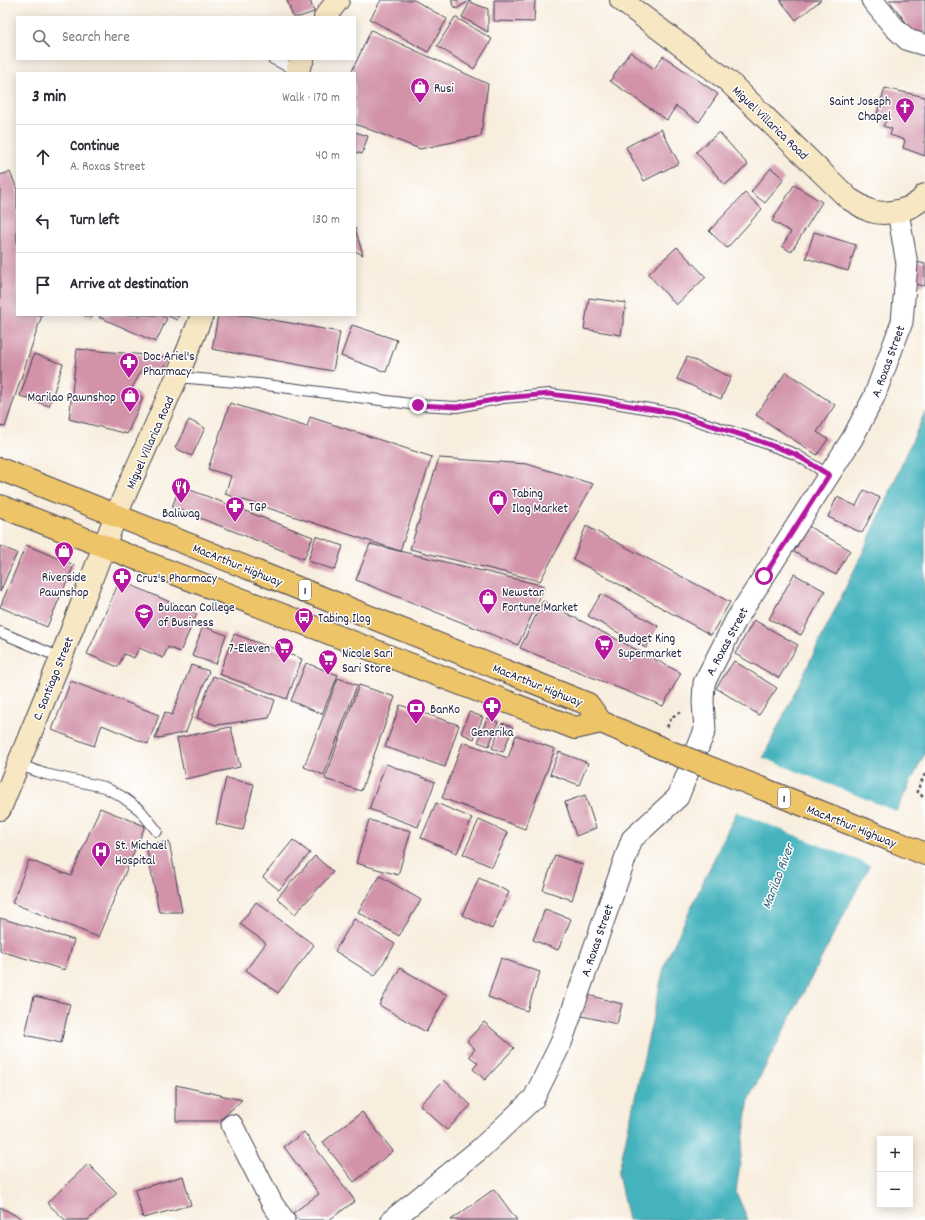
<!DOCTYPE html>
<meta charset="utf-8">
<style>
body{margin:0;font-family:Dekko,sans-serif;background:#f2f2f3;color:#2b2b33}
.controls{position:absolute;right:12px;bottom:12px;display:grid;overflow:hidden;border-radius:0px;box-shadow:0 2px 10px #0003}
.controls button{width:36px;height:36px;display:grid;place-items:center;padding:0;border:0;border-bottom:1px solid #e1e1e2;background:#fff;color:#2b2b33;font:20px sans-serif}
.stop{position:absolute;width:12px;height:12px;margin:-9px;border:3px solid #b5179e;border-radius:50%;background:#fff}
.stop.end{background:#b5179e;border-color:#fff;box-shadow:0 1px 4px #0008}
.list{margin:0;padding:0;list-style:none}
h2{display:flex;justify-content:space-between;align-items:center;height:52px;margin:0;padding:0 16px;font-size:17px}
h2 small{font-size:13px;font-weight:400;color:#7c7c81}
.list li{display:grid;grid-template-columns:26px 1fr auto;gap:12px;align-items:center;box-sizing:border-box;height:64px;padding:0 16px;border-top:1px solid #e1e1e2}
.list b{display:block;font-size:15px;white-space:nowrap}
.list p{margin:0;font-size:13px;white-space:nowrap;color:#7c7c81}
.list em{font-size:13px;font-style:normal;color:#7c7c81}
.icon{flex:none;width:22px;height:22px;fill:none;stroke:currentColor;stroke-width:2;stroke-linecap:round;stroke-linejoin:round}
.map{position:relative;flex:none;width:925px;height:1220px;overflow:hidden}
.search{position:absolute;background:#fff;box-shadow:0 2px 10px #0003;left:16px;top:16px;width:340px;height:44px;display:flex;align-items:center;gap:10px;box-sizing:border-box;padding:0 14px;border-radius:0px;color:#7c7c81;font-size:15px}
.panel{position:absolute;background:#fff;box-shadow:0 2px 10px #0003;left:16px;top:72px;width:340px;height:244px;border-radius:0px}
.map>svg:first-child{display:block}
</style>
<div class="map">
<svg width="925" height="1220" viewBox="0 0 925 1220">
<rect width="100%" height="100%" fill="#fff"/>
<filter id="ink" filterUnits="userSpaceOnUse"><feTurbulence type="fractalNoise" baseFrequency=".025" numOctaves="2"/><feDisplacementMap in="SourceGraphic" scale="8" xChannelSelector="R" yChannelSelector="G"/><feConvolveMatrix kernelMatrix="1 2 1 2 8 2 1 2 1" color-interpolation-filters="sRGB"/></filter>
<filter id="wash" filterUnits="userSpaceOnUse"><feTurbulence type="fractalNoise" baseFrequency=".012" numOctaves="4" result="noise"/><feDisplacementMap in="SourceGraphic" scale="16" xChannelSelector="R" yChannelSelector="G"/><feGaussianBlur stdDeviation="0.9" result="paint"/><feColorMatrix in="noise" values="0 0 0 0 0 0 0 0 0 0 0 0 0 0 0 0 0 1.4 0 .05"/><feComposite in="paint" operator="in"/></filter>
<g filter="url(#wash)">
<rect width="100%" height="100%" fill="#f8eede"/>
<path fill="#44b3be" stroke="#336a7c" d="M925,412V753L867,870L749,1098L736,1192L748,1220H628L618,1174L665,963L724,838L864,550Z"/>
<path fill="#f8eede" d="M761,757L898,812L872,866L735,811Z"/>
<g id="blocks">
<g fill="#d293a9">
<path d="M287,0H310L314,12L299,17H293Z"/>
<path d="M381,0H414L447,19L428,52L370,19Z"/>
<path d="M451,0H471L456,9Z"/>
<path d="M494,0H535L534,22L494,21Z"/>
<path d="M780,0H821L796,20Z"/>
<path d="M889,0H925V36L914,33Z"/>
<path d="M470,2L488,9V32L462,17Z"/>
<path d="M455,17L492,39L474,69L437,46Z"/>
<path d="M371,30L488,84L481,136L420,149L355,124V73H351Z"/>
<path d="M630,52L654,69L663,56L718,94L699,122L676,106L667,120L610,81Z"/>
<path d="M885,88L925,97V156L903,148L905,140L890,135L892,129L883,126L886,121L876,117Z"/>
<path d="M661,129L679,163L644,181L626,147Z"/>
<path d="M355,132L368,136L362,154L355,152Z"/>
<path d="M719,132L748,165L725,185L696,152Z"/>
<path d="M771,168L784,179L765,203L751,192Z"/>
<path d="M10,172L17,189V315H42L5,427L0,426V175Z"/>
<path d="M794,185L822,202L791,252L782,246L791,232L772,221Z"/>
<path d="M745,193L762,209L727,248L709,231Z"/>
<path d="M355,228L363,255L355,251Z"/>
<path d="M814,232L856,245L848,271L806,258Z"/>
<path d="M677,247L706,277L676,305L648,274Z"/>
<path d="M913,261L925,264V286L908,283Z"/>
<path d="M589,298L626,303L621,335L584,329Z"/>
<path d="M83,315H93L92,318Z"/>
<path d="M100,315H160L167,318L156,342L99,317Z"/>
<path d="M166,315H179L177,320Z"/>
<path d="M218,315H245L340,332L333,371L212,349Z"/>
<path d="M352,325L397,340L386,372L341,356Z"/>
<path d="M77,349L169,357L163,370L143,368L131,390L143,398L127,434L69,419Z"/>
<path d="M34,354L63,364L49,406L20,396Z"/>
<path d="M687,357L731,377L721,399L677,379Z"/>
<path d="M786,372L835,405L817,432L828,439L817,455L756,415Z"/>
<path d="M230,403L307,427L310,417L432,457L400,551L225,494L231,476L208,469Z"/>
<path d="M189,420L205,428L192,456L175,448Z"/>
<path d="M439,458L527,464L593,484L540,581L410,549Z"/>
<path d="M180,486L313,537L304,559L172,507Z"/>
<path d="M864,490L880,498L862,533L828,517L837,497L856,506Z"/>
<path d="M586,526L730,602L711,635L573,559Z"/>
<path d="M808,526L850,550L836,575L794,552Z"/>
<path d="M316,536L343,546L335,570L308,561Z"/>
<path d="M370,544L545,586L518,645L356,580Z"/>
<path d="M26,545L74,565L47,627L0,607Z"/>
<path d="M0,546L17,553L0,592Z"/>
<path d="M794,574L825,591L801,635L769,619Z"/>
<path d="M120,580L197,614L180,652L168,647L163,658L139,648L134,658L124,654L118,667L87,654Z"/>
<path d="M601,594L658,626L646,648L588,616Z"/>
<path d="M543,601L681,673L663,706L520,648Z"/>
<path d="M754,620L798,645L779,678L735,654Z"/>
<path d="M203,626L226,635L216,664L192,656Z"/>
<path d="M234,634L302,659L287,699L219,674Z"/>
<path d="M734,661L777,688L759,715L716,688Z"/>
<path d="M306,663L338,675L322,714L291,701Z"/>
<path d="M191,665L209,671L186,732L155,739L165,712L172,715Z"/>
<path d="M213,676L275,700L269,718L216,725L197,718Z"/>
<path d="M338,678L357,685L324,775L304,767Z"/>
<path d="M71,681L159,715L148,744L102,725L94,746L52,730Z"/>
<path d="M359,685L395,697L361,791L325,779Z"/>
<path d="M400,705L459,725L445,767L385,747Z"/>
<path d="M469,712L483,717L474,739L461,733Z"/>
<path d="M487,718L498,722L489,746L478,742Z"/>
<path d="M502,723L513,727L503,752L492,748Z"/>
<path d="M231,727L240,767L185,779L177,738Z"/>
<path d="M516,735L555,749L525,829L442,798L463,742L508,758Z"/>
<path d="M559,752L588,763L579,785L550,774Z"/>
<path d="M386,764L435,782L418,827L369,809Z"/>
<path d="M226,778L254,784L243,830L216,824Z"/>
<path d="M585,795L596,828L576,836L565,802Z"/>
<path d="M436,803L472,818L457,853L421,838Z"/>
<path d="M100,808L145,826L98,937L12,903L29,860L71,876Z"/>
<path d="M369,820L411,831L398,875L356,863Z"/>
<path d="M479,820L508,833L492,867L463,854Z"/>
<path d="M293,840L310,853L279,890L263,877Z"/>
<path d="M169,841L182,912H159L146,845Z"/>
<path d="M555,855L583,865L572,900L543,890Z"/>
<path d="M315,856L333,872L295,914L277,898Z"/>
<path d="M380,876L421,900L399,936L358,912Z"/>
<path d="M479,878L509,892L492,929L462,915Z"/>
<path d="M256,902L314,945L278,993L246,970L266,943L240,924Z"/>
<path d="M545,909L571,919L558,950L533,940Z"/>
<path d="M0,918L74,940L65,970L0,951Z"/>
<path d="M354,919L395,944L375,976L335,951Z"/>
<path d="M501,958L540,972L527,1011L488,997Z"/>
<path d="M400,968L447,995L426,1032L379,1005Z"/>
<path d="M588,995L622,1004L617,1024L582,1016Z"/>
<path d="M34,996L70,1004L61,1043L25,1035Z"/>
<path d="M484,1022L514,1048L485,1080L473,1069L478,1063L469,1056L475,1049L467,1041Z"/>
<path d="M444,1080L471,1105L447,1130L420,1105Z"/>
<path d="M176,1085L242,1100L219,1121H176Z"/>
<path d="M362,1112L393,1151L354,1182L323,1142Z"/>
<path d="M304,1132L355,1201L329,1220H298L293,1213L319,1194L284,1147Z"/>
<path d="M88,1164L117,1193L88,1220H65L47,1203Z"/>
<path d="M183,1176L191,1205L143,1218L135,1190Z"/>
<path d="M494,1189L517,1220H451Z"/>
<path d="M0,1207L24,1220H0Z"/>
</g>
</g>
</g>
<g filter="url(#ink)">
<use href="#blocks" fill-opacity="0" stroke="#424153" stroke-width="1"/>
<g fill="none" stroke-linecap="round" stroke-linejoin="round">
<g stroke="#424153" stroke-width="12">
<g id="service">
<path d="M273,59L297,71"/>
<path d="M177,377L259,384L418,405L457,407L503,398L549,394L597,400L673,413L748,437L795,454L829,475"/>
<path d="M0,632L61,658"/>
<path d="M17,764L45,774L104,787L121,796L140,810L157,831"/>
</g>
</g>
<g stroke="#424153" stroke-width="23">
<g id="minor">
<path d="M872,0L894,27L908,40L925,45"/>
<path d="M232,1125L273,1205L284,1220"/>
<path d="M392,1220L480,1149L534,1098L561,1043L632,839L678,797L705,730L703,702L704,683L736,620L852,439L874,397L902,322L907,264L898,212"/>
</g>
</g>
<g stroke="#424153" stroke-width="24">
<g id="secondary">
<path d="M621,0L728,81L849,199C855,202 862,207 868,210C885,217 915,210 925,195"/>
<path d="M325,17L338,0"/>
<path d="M296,73L303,59"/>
<path d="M0,809L61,658L116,515L177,377L202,315"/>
</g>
</g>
<g stroke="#424153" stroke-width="24">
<g id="trunk">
<path d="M0,469L588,704L601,722L673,753"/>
<path d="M0,506L575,728L601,722"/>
<path d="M896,842L925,854"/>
</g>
</g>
<g stroke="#424153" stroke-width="2.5" stroke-dasharray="3 3" stroke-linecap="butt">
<path d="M667,727L672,717L682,711"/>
<path d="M925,774L917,791L925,799"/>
</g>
<use href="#service" stroke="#fff" stroke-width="10"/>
<use href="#minor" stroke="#fff" stroke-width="21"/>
<use href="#secondary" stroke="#f8e7c3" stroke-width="22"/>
<use href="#trunk" stroke="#eec469" stroke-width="22"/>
<g stroke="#424153" stroke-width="24" stroke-linecap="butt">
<path id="trunk-bridge" d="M673,753L896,842"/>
</g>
<use href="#trunk-bridge" stroke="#eec469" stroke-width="22"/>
</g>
</g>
<g fill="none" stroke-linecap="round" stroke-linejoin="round" filter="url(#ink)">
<path stroke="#b5179e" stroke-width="5" d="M418,405L457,407L503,398L549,394L597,400L673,413L748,437L795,454L829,475L764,576"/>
</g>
<defs>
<g id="shop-pin" transform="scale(1)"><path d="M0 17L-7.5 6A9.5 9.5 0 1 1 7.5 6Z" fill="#b5179e" stroke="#fff"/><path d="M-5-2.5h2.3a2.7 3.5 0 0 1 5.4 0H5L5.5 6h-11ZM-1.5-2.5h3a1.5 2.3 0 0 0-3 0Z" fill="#fff"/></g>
<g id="church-pin" transform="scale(1)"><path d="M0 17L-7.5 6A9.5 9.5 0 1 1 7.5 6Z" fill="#b5179e" stroke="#fff"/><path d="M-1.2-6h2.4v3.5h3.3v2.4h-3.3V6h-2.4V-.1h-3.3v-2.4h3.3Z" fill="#fff"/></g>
<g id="pharmacy-pin" transform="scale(1)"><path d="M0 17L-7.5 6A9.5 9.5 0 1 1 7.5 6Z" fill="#b5179e" stroke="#fff"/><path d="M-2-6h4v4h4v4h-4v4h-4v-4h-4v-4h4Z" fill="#fff"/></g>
<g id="restaurant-pin" transform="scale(1)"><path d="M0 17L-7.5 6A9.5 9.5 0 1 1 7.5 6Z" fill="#b5179e" stroke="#fff"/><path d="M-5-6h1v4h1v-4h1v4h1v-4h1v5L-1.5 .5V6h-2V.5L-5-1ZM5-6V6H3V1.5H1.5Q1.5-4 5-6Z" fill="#fff"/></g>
<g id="university-pin" transform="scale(1)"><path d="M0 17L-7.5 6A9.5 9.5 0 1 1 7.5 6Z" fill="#b5179e" stroke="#fff"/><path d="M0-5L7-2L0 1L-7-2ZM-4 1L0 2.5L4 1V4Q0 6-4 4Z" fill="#fff"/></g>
<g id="bus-pin" transform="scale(1)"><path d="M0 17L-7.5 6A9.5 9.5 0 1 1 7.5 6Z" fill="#b5179e" stroke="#fff"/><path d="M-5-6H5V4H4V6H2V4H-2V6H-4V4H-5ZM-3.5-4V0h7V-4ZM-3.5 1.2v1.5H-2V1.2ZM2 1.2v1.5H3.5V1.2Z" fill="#fff"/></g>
<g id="supermarket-pin" transform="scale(1)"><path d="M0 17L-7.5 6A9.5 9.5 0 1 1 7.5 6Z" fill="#b5179e" stroke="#fff"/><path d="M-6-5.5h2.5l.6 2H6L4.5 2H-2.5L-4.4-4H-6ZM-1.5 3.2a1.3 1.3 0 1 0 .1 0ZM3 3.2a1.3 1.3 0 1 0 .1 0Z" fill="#fff"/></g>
<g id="bank-pin" transform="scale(1)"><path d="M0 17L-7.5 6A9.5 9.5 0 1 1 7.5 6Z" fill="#b5179e" stroke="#fff"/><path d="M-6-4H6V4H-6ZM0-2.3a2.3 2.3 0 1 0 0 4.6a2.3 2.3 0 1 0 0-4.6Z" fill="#fff"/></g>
<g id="hospital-pin" transform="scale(1)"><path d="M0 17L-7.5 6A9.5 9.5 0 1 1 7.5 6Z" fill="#b5179e" stroke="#fff"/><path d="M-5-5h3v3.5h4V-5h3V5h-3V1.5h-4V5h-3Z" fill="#fff"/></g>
</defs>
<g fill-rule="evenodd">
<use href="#shop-pin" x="420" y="87"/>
<use href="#church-pin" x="905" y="107"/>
<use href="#pharmacy-pin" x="129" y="362"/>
<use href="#shop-pin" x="130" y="396"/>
<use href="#restaurant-pin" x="181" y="487"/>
<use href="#shop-pin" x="498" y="499"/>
<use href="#pharmacy-pin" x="235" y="506"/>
<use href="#shop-pin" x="64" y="551"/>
<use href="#pharmacy-pin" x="122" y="577"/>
<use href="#shop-pin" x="488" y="598"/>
<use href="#university-pin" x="144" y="613"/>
<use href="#bus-pin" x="304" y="617"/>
<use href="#supermarket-pin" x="604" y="644"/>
<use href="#supermarket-pin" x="284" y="647"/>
<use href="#supermarket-pin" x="328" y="659"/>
<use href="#pharmacy-pin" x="492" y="706"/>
<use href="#bank-pin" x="416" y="708"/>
<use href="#hospital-pin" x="101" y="851"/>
</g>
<g text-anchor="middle" stroke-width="3" stroke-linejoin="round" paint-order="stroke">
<g fill="#fff" stroke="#646476" stroke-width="1">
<rect x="299" y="580" width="12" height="20" rx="3"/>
<rect x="778" y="788" width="12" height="20" rx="3"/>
</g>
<g font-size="12" font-weight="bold" fill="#22223b">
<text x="305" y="594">1</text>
<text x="784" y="802">1</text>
</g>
<g font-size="13" fill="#22223b" stroke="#fff" text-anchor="start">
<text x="434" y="92">Rusi</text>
<text x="891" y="105" text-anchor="end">Saint Joseph<tspan x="891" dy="15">Chapel</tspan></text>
<text x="143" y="360">Doc Ariel's<tspan x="143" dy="15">Pharmacy</tspan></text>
<text x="116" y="401" text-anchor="end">Marilao Pawnshop</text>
<text x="512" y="497">Tabing<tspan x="512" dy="15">Ilog Market</tspan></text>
<text x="249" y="511">TGP</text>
<text x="181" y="517" text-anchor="middle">Baliwag</text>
<text x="64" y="581" text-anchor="middle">Riverside<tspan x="64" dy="15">Pawnshop</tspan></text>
<text x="136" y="582">Cruz's Pharmacy</text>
<text x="502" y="596">Newstar<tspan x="502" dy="15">Fortune Market</tspan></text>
<text x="158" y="611">Bulacan College<tspan x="158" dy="15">of Business</tspan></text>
<text x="318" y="622">Tabing Ilog</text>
<text x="618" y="642">Budget King<tspan x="618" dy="15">Supermarket</tspan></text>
<text x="270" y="652" text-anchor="end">7-Eleven</text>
<text x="342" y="657">Nicole Sari<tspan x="342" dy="15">Sari Store</tspan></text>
<text x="430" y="713">BanKo</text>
<text x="492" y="736" text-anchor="middle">Generika</text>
<text x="115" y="849">St. Michael<tspan x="115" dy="15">Hospital</tspan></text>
</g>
<g font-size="13" fill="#22223b" stroke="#fff">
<text transform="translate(771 122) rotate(44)" y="5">Miguel Villarica Road</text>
<text transform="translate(887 361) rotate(-70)" y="5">A. Roxas Street</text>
<text transform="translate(149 442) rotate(-66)" y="5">Miguel Villarica Road</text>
<text transform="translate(238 564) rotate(22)" y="5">MacArthur Highway</text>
<text transform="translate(726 641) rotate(-62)" y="5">A. Roxas Street</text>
<text transform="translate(52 678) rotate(-68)" y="5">C. Santiago Street</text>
<text transform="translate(538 684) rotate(22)" y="5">MacArthur Highway</text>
<text transform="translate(852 825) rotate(22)" y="5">MacArthur Highway</text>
<text transform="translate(596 940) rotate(-71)" y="5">A. Roxas Street</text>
</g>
<g font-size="14" font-style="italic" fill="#316376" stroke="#fff">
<text transform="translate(777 876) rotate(-69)" y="5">Marilao River</text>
</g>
</g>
</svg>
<div class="controls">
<button>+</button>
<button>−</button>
</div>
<div class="stop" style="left:764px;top:576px"></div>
<div class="stop end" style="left:418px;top:405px"></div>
<div class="search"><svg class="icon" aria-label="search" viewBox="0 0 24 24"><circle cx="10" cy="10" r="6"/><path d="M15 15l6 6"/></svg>Search here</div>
<section class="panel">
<h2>3 min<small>Walk · 170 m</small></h2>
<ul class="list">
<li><svg class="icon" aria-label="ahead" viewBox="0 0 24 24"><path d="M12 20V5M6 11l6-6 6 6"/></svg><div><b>Continue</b><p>A. Roxas Street</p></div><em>40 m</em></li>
<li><svg class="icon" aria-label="left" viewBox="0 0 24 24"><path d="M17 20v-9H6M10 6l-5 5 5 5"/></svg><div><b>Turn left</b></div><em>130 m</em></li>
<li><svg class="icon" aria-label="arrive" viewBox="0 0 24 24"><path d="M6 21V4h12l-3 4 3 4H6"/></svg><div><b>Arrive at destination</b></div></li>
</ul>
</section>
</div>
